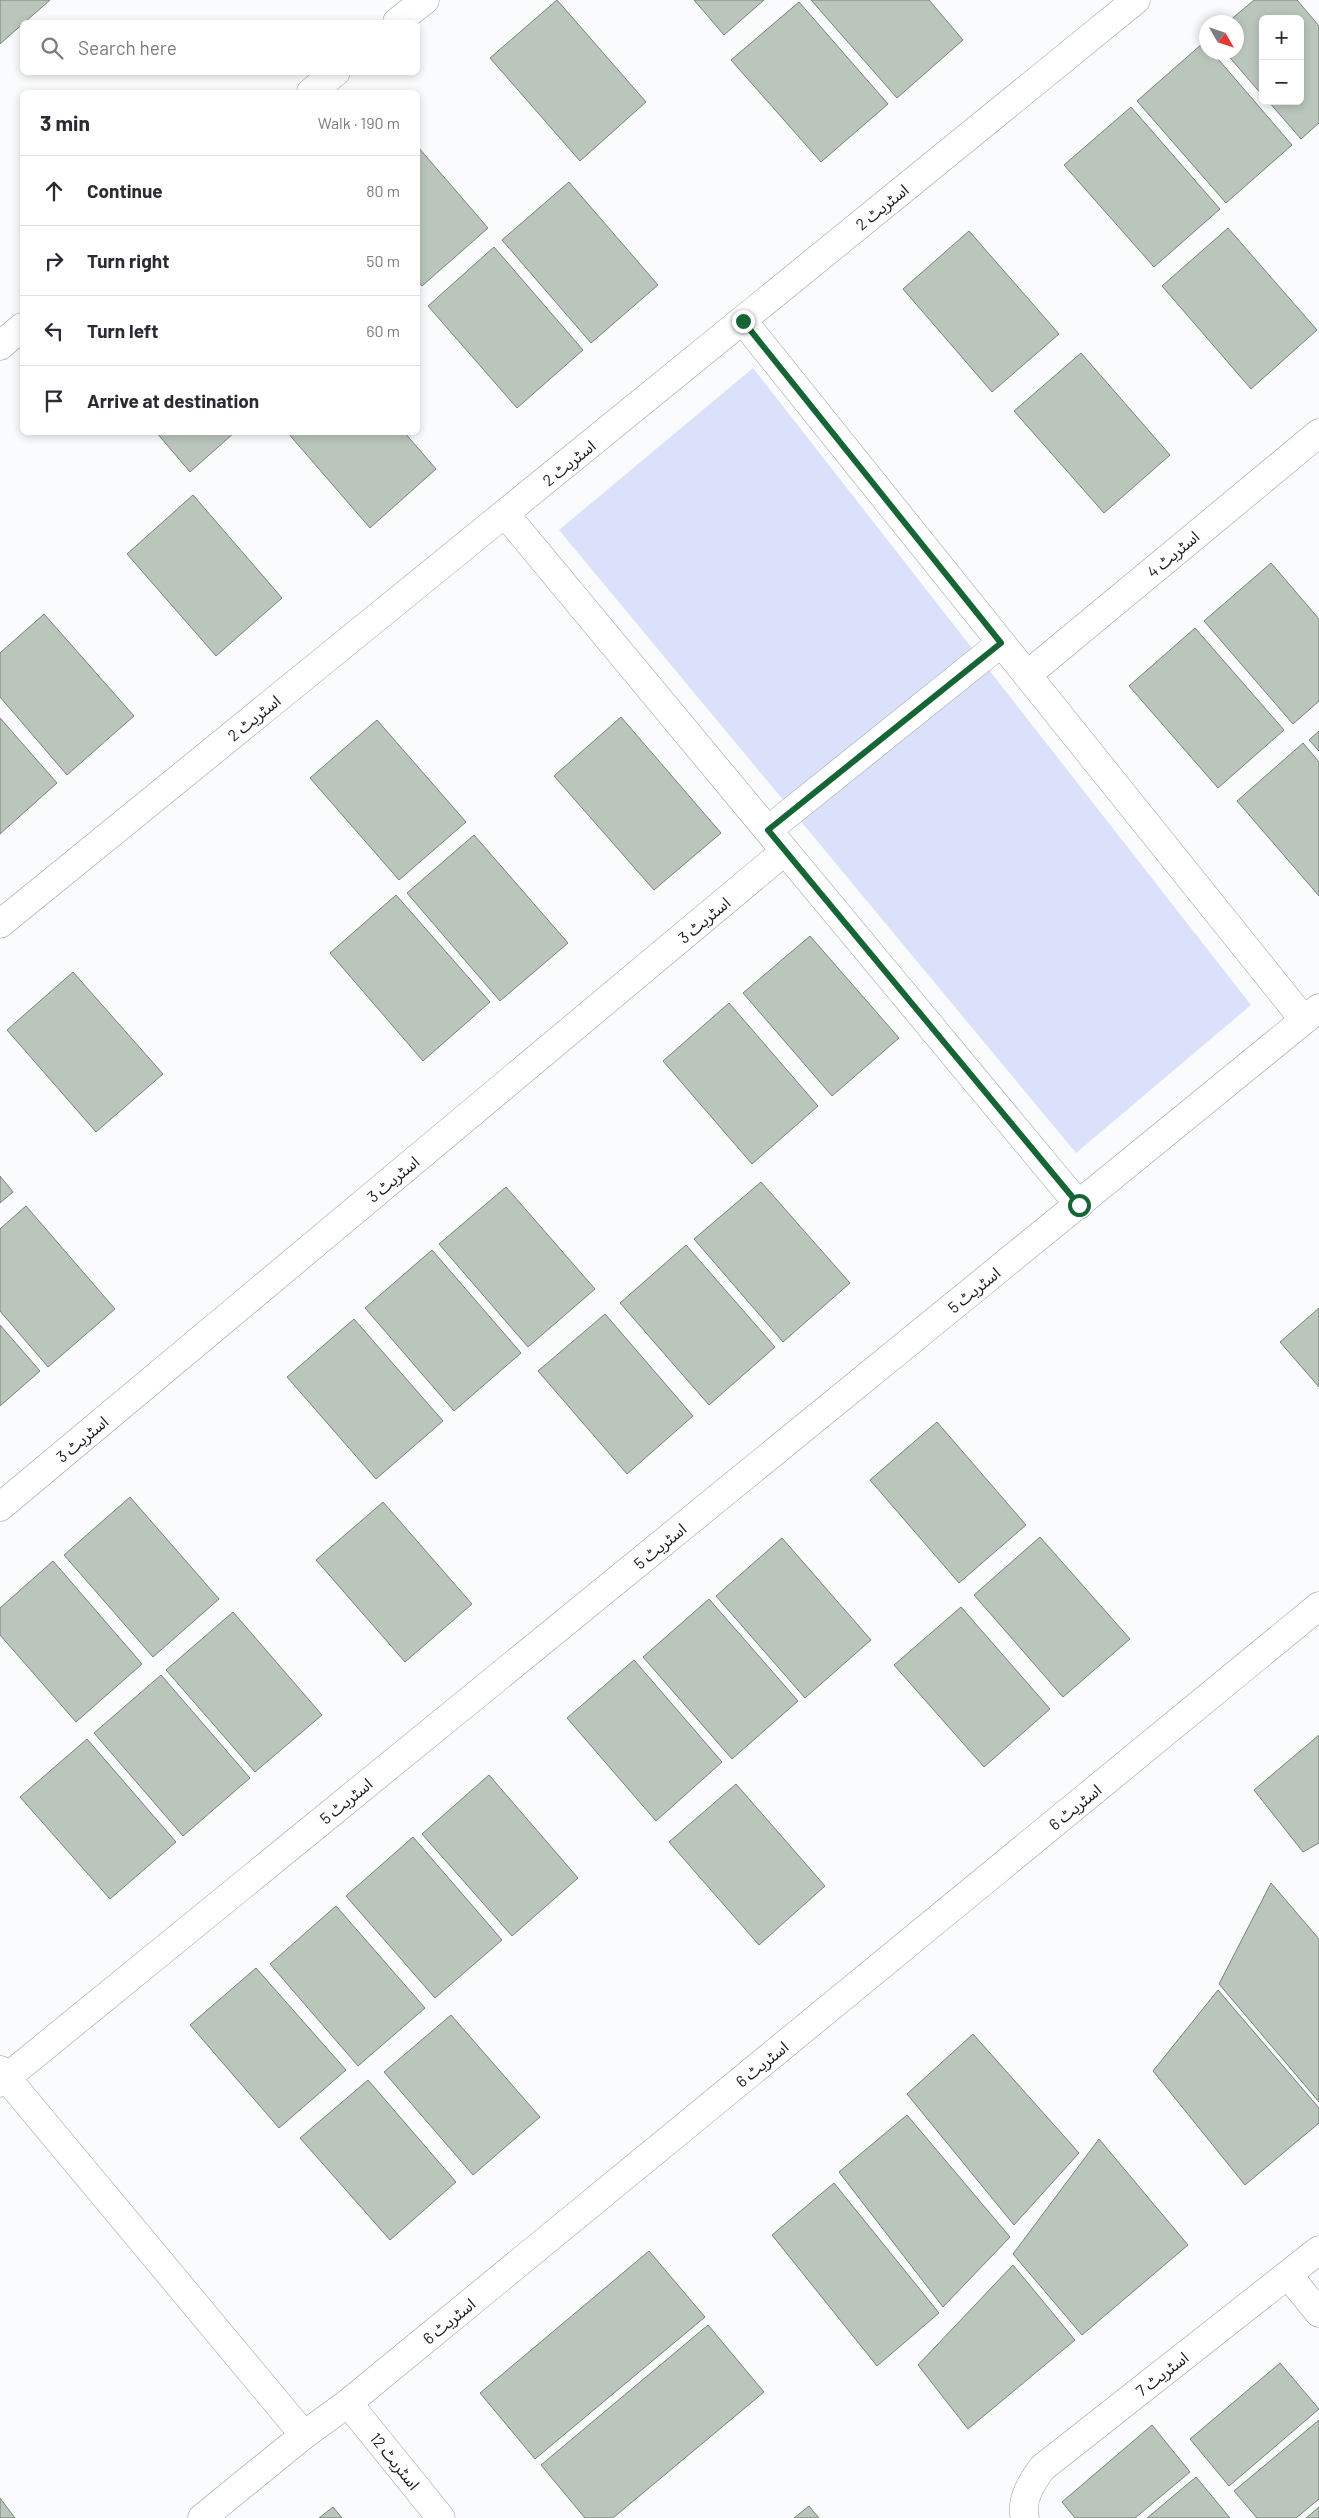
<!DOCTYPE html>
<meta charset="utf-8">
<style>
body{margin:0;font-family:Barlow,"Noto Sans Arabic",sans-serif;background:#f7f7f7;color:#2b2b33}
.controls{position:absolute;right:15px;top:15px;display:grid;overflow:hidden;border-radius:8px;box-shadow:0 2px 8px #0003}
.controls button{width:45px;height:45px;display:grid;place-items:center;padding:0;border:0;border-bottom:1px solid #e1e1e2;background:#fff;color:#2b2b33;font:25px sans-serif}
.compass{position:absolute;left:1199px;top:15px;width:45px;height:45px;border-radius:50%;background:#fff;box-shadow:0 2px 8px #0003;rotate:129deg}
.stop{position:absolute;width:15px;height:15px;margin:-11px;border:4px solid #166635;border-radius:50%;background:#fff}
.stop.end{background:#166635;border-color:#fff;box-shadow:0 1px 5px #0008}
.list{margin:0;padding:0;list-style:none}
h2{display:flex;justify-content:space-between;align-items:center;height:65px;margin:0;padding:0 20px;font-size:21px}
h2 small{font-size:16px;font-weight:400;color:#7c7c81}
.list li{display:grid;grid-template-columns:32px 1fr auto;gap:15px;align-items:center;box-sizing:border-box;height:70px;padding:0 20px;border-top:1px solid #e1e1e2}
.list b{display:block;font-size:19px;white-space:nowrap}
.list em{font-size:16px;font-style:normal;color:#7c7c81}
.icon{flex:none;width:28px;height:28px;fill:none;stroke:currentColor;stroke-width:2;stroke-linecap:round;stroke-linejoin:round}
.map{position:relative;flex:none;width:1319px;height:2518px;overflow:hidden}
.search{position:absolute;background:#fff;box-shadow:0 2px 8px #0003;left:20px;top:20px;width:400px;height:55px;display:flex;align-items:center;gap:12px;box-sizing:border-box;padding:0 18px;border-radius:8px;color:#7c7c81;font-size:19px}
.panel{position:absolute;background:#fff;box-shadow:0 2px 8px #0003;left:20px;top:90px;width:400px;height:345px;border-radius:8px}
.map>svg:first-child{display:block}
</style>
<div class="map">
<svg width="1319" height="2518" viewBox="0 0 1319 2518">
<rect width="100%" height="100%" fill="#fafbfd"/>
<path fill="#dbe1fb" d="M753,368L1251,1005L1076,1153L559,530Z"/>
<g fill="#bac6bc" stroke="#778279">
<path d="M0,0H50L0,44Z"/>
<path d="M557,0L646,102L580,161L490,58Z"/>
<path d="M694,0H764L724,35Z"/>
<path d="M811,0H929L963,40L897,98Z"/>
<path d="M1254,0H1297L1319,26V123L1301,139L1268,101H1300V19H1263V96L1225,52H1236V22H1228Z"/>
<path d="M799,2L888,104L821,162L731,60Z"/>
<path d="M1203,43L1206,47V52H1212L1292,145L1226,203L1137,101Z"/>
<path d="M1131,107L1220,209L1154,267L1064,165Z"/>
<path d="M418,147L488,228L422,286L418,281Z"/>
<path d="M569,182L658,285L591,343L502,240Z"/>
<path d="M1228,228L1317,330L1251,389L1162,286Z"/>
<path d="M969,231L1059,334L992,392L903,289Z"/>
<path d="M494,247L583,350L517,408L428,306Z"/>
<path d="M1081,353L1170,455L1104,513L1014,411Z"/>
<path d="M156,432H235L190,472Z"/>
<path d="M287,432H404L436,469L370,528Z"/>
<path d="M193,495L282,598L216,656L127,554Z"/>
<path d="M1271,563L1319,619V701L1293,724L1204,621Z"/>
<path d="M44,614L134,716L67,775L0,697V653Z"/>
<path d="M1195,628L1284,730L1218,788L1129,686Z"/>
<path d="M621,717L721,833L654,890L554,776Z"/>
<path d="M0,718L57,783L0,834Z"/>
<path d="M377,720L466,822L399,880L310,778Z"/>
<path d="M1319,731V751L1309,740Z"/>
<path d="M1303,743L1319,762V896L1237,801Z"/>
<path d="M474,835L568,943L500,1001L407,893Z"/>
<path d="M396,895L490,1002L423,1061L330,953Z"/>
<path d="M810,936L899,1038L832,1096L743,993Z"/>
<path d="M73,972L163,1074L96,1132L7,1030Z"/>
<path d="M729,1003L818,1106L752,1164L663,1061Z"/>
<path d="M0,1176L13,1192L0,1203Z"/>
<path d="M761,1182L850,1283L783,1342L694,1239Z"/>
<path d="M506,1187L595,1289L528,1347L439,1244Z"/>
<path d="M26,1206L115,1309L48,1367L0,1311V1229Z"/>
<path d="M686,1245L775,1347L709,1405L620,1303Z"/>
<path d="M432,1250L521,1353L454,1411L365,1308Z"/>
<path d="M1319,1308V1387L1280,1342Z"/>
<path d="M605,1314L693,1416L627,1474L538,1371Z"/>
<path d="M354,1319L443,1421L376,1479L287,1377Z"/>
<path d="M0,1325L40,1371L0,1406Z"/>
<path d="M937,1422L1026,1525L959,1583L870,1480Z"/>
<path d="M130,1497L219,1599L153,1657L64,1555Z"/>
<path d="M383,1502L472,1604L405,1662L316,1560Z"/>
<path d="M1040,1537L1130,1639L1063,1697L974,1595Z"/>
<path d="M782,1538L871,1640L805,1698L716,1596Z"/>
<path d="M53,1561L142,1664L76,1722L0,1635V1608Z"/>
<path d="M709,1599L798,1701L732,1759L643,1657Z"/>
<path d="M961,1607L1050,1709L984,1767L894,1665Z"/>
<path d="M233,1612L322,1715L255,1772L166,1670Z"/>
<path d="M634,1660L722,1762L656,1821L567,1718Z"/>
<path d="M161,1675L250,1778L183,1836L94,1733Z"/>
<path d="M1319,1735V1843L1303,1852L1254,1790Z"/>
<path d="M87,1739L176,1842L110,1899L20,1797Z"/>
<path d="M489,1775L578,1878L512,1936L422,1834Z"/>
<path d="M736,1784L825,1886L759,1945L669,1842Z"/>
<path d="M413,1837L502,1940L435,1998L346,1896Z"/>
<path d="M1271,1883L1319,1939V2102L1219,1984Z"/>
<path d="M336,1906L425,2008L358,2066L270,1964Z"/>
<path d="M256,1968L346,2070L279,2128L190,2025Z"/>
<path d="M1218,1990L1319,2108V2123L1245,2185L1153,2071Z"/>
<path d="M451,2015L540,2117L473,2175L384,2072Z"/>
<path d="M973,2034L1079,2153L1014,2225L907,2094Z"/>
<path d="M368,2080L456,2182L390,2240L300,2138Z"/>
<path d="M907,2115L1010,2237L943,2307L839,2172Z"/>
<path d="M1099,2139L1188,2245L1082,2335L1013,2254Z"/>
<path d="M834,2183L939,2313L877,2366L772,2235Z"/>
<path d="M649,2251L705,2317L535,2459L480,2393Z"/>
<path d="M1013,2265L1075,2340L968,2429L918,2365Z"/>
<path d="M708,2325L764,2392L613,2518H585L541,2465Z"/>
<path d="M1280,2363L1319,2409L1229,2486L1190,2439Z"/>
<path d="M1319,2420V2499L1296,2518H1257L1234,2491Z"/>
<path d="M1152,2425L1190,2472L1135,2518H1075L1062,2502Z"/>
<path d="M1196,2477L1230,2518H1147Z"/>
<path d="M0,2498L15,2518H0Z"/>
<path d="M809,2506L819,2518H794Z"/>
<path d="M333,2507L342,2518H319Z"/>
<path d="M1319,2507V2518H1306Z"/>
</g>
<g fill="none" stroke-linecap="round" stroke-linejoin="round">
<g stroke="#999ba8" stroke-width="29">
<g id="street">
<path d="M397,22L425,0"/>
<path d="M311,92L336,72"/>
<path d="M743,321L1304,1020"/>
<path d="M0,346L22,327"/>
<path d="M506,515L1079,1205"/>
<path d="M1027,675L1319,433"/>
<path d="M768,830L1001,643"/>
<path d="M0,924L1136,0"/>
<path d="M0,1507L785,851"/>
<path d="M0,2070L304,2435"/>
<path d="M0,2083L1319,1008"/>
<path d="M1288,2275L1319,2313"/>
<path d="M348,2403L441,2518"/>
<path d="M1025,2518C1020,2500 1032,2482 1042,2468L1319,2250"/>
</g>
</g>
<g stroke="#999ba8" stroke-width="29">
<path id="secondary" d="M202,2518L304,2435L348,2403L1319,1606"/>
</g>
<use href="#street" stroke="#fff" stroke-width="28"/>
<use href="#secondary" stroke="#fff" stroke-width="28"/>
</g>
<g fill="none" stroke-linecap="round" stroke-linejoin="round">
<path stroke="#166635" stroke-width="6" d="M743,321L1001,643L768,830L1079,1205"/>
</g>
<g text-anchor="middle" stroke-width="4.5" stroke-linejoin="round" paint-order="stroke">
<g font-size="16" fill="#1a1b20" stroke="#fff">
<text transform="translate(882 207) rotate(-39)" y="6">اسٹریٹ 2</text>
<text transform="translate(569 463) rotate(-39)" y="6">اسٹریٹ 2</text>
<text transform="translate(1173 554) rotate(-40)" y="6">اسٹریٹ 4</text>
<text transform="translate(254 718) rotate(-39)" y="6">اسٹریٹ 2</text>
<text transform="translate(704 920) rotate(-40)" y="6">اسٹریٹ 3</text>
<text transform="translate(393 1179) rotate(-40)" y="6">اسٹریٹ 3</text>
<text transform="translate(974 1290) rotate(-39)" y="6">اسٹریٹ 5</text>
<text transform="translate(82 1439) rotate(-40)" y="6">اسٹریٹ 3</text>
<text transform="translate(660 1546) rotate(-39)" y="6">اسٹریٹ 5</text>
<text transform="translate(346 1801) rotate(-39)" y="6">اسٹریٹ 5</text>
<text transform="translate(1075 1807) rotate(-39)" y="6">اسٹریٹ 6</text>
<text transform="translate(762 2064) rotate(-39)" y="6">اسٹریٹ 6</text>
<text transform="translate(449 2321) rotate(-39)" y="6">اسٹریٹ 6</text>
<text transform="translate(1162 2374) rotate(-38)" y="6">اسٹریٹ 7</text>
<text transform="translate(395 2461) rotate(51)" y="6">اسٹریٹ 12</text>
</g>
</g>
</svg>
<div class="controls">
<button>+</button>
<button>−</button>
</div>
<svg class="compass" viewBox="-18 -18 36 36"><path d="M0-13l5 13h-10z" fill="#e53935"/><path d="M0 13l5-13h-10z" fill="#7c7c81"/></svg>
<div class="stop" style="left:1079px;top:1205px"></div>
<div class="stop end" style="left:743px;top:321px"></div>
<div class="search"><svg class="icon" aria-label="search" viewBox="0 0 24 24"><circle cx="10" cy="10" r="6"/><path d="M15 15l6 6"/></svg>Search here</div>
<section class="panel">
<h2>3 min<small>Walk · 190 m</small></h2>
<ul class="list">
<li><svg class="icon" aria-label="ahead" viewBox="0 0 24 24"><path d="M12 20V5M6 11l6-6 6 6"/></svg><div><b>Continue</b></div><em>80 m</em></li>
<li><svg class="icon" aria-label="right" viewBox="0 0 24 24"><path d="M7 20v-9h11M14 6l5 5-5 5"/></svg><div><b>Turn right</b></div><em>50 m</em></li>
<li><svg class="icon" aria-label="left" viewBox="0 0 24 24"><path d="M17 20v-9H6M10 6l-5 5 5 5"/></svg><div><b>Turn left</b></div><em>60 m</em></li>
<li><svg class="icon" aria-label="arrive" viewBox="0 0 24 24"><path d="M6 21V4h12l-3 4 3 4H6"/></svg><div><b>Arrive at destination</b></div></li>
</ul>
</section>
</div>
